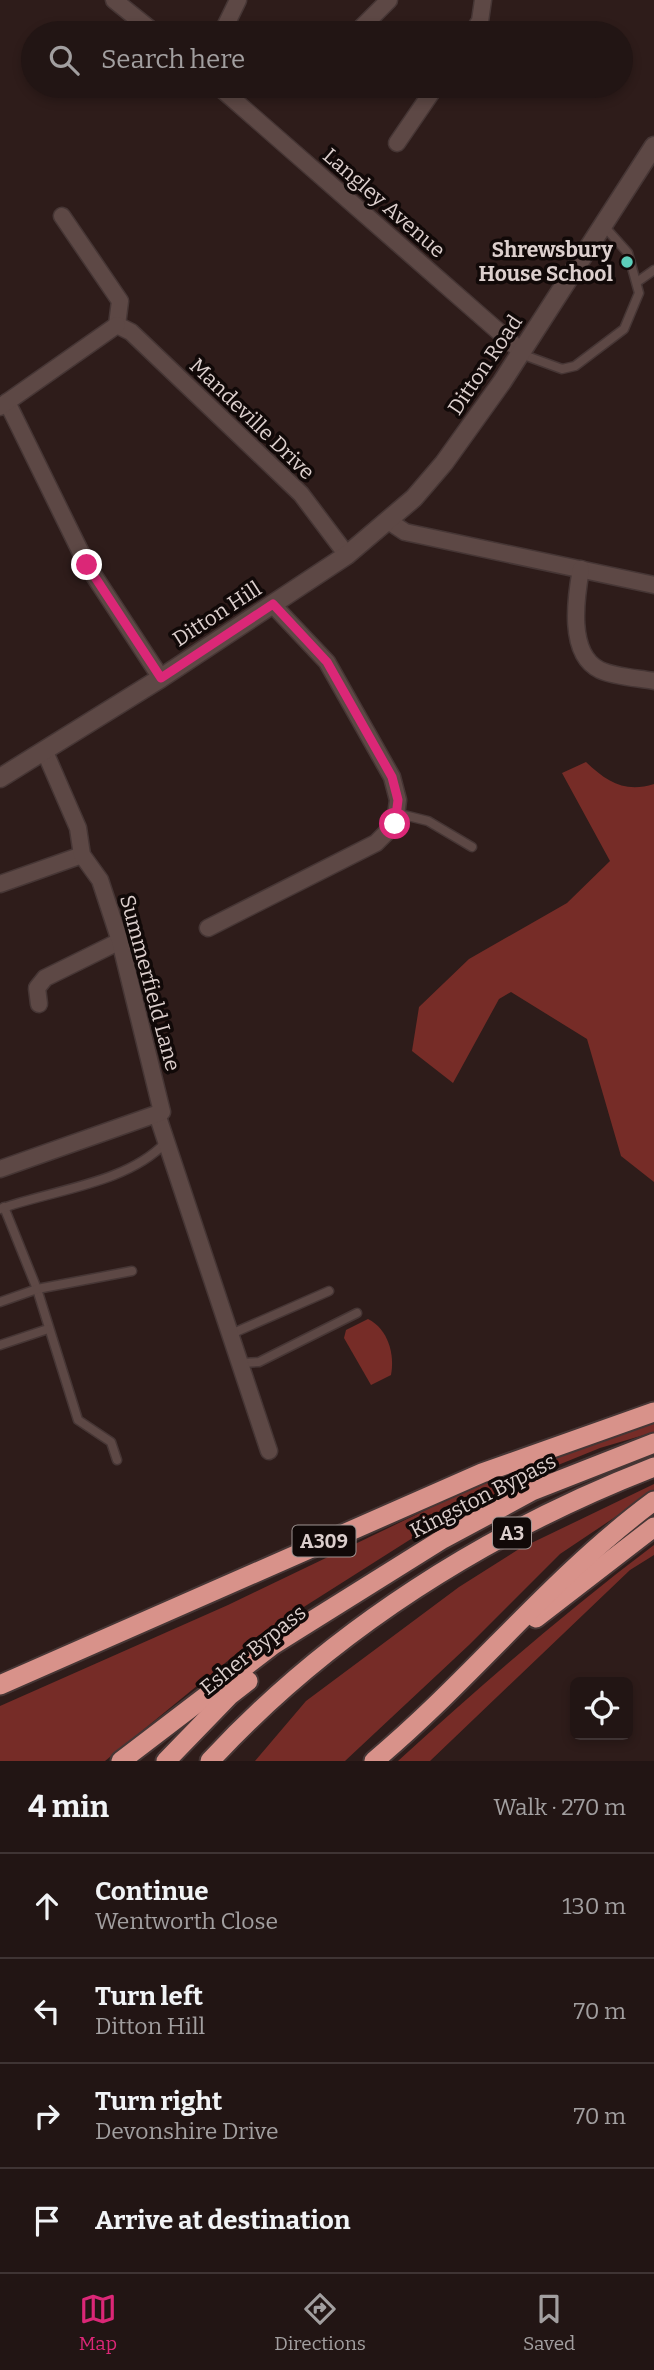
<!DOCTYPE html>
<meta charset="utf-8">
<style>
body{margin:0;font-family:Bitter,serif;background:#2e2222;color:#f1f3f6}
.controls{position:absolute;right:21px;bottom:21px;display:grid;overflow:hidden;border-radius:10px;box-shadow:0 4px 10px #0003}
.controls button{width:63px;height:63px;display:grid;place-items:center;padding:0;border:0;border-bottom:2px solid #3f3434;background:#221514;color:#f1f3f6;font:35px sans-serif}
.stop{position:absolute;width:21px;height:21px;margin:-16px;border:5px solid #db2777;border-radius:50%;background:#fff}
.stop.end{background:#db2777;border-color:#fff;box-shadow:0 2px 7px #0008}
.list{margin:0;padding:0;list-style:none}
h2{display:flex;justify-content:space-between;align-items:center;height:91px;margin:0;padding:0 28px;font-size:30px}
h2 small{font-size:23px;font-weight:400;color:#a29fa0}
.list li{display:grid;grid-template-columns:46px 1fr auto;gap:21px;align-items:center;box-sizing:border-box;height:105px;padding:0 28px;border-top:2px solid #3f3434}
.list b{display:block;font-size:26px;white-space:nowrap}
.list p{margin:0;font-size:23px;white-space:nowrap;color:#a29fa0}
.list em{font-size:23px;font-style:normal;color:#a29fa0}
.icon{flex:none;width:38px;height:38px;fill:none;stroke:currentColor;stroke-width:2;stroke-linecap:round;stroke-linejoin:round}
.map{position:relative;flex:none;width:654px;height:1761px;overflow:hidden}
.search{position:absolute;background:#221514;box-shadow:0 4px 10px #0003;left:21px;right:21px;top:21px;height:77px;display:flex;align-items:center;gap:18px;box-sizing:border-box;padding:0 24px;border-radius:38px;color:#a29fa0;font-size:26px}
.sheet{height:511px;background:#221514}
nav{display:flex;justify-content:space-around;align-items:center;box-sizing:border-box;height:98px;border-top:2px solid #3f3434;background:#221514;font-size:19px;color:#a29fa0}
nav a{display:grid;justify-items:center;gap:4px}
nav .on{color:#db2777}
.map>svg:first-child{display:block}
</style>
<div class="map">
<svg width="654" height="1761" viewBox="0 0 654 1761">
<rect width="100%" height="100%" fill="#2e1c1a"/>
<g fill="#762c27">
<path d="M586,762C607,782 625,793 654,784V1182L621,1156L587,1039L511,992L499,999L453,1083L412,1051L419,1007L469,959L567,903L610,861L562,773Z"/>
<path d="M368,1319C388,1329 395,1354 391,1375L371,1385L344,1338L346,1330Z"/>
<path d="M654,1421V1432L600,1448L526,1478L411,1539L258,1636L105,1761H0V1706L228,1605L480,1484Z"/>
<path d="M654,1484V1491L560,1554L469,1645L345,1761H255L306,1701L459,1587L519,1549Z"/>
<path d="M654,1545V1555L630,1570L430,1761H398C481,1685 564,1613 654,1545Z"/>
</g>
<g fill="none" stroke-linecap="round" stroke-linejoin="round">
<g stroke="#463635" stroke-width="11">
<g id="service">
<path d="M637,282L654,270"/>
<path d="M521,354L562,369L575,366L624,329L639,293L628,253L603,225"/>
<path d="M396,813L428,821L472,847"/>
<path d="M4,1207L37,1289L78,1420L111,1442L117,1460"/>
<path d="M0,1209C51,1190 126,1184 165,1143"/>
<path d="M0,1302L37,1289L132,1271"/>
<path d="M231,1334L329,1291"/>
<path d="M0,1345L48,1329"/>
<path d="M241,1363L259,1362L357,1313"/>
</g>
</g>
<g stroke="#463635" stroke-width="19">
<g id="minor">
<path d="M114,0L155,33"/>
<path d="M222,33L238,0"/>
<path d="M356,33L389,0"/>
<path d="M472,33L480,21L483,0"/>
<path d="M218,86L522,352"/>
<path d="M397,143L436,86"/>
<path d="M62,216L120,301L117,325"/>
<path d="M117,325L131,332L301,494L347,555"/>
<path d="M7,402L87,565L161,678"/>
<path d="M0,407L117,325"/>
<path d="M390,522L405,532L654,585"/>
<path d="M581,569C576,597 567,654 600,670C615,677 638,678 654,681"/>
<path d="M0,884L82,855"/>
<path d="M208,928L376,843L395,824L398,800L392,777L327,662L273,605"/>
<path d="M39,1004L37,988L45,978L120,941"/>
<path d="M157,1114L269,1451"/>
<path d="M0,1169L162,1112L120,941L100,880L82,855L78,828L45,752"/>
</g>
</g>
<g stroke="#463635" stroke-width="21">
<path id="tertiary" d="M0,778L161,678L347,555L414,498L444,463L502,382L654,146"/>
</g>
<g stroke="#463635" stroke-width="23">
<g id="trunk">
<path d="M536,1618L654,1527"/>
<path d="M0,1685L482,1473L654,1412"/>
<path d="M121,1761L273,1645L441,1540L532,1491L654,1443"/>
<path d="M166,1761L230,1695L248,1681"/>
<path d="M210,1761C331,1630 489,1531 654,1467"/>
<path d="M374,1761C472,1679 551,1577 654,1501"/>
</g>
</g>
<use href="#service" stroke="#5d4845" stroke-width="8"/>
<use href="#minor" stroke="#5d4845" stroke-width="16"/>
<use href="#tertiary" stroke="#5d4845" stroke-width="18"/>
<use href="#trunk" stroke="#d8928a" stroke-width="19"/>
</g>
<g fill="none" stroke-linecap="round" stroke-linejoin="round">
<path stroke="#db2777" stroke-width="9" d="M87,565L161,678L273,604L327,662L392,777L398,800L395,824"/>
</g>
<circle fill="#5cceba" stroke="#110908" stroke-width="2.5" cx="627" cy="262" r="7"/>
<g text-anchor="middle" stroke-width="7" stroke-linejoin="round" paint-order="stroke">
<g fill="#110908" stroke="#9f9492" stroke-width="2">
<rect x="493" y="1517.5" width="38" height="31" rx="5"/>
<rect x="292.5" y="1525.5" width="63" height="31" rx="5"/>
</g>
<g font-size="19" font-weight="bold" fill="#dccfcd">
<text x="512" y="1540">A3</text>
<text x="324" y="1548">A309</text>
</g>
<g font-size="21" fill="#dccfcd" stroke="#110908">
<text transform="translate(384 203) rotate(41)" y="7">Langley Avenue</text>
<text transform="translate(485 365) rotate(-56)" y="7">Ditton Road</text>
<text transform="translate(252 419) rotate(44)" y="7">Mandeville Drive</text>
<text transform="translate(217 614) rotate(-33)" y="7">Ditton Hill</text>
<text transform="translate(150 983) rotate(75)" y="7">Summerfield Lane</text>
<text transform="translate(483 1496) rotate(-27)" y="7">Kingston Bypass</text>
<text transform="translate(253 1650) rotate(-39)" y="7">Esher Bypass</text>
</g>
<g font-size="21" font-weight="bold" fill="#dccfcd" stroke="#110908" text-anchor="end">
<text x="613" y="257">Shrewsbury<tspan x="613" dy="24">House School</tspan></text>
</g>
</g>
</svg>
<div class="controls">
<button><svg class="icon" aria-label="locate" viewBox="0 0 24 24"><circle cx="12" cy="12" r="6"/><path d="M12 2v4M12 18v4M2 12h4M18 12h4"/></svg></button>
</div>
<div class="stop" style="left:395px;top:824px"></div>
<div class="stop end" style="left:87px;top:565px"></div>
<div class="search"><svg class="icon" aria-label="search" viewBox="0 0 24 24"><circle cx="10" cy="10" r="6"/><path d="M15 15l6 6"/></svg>Search here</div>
</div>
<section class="sheet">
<h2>4 min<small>Walk · 270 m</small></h2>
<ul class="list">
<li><svg class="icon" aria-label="ahead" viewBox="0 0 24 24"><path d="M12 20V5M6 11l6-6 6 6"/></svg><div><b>Continue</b><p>Wentworth Close</p></div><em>130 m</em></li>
<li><svg class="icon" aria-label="left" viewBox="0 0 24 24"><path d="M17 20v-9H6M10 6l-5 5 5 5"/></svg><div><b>Turn left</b><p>Ditton Hill</p></div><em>70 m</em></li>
<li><svg class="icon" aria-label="right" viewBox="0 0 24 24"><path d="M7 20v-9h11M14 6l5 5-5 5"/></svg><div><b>Turn right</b><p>Devonshire Drive</p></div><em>70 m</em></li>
<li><svg class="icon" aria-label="arrive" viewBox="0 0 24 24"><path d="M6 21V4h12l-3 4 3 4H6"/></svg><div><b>Arrive at destination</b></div></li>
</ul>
</section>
<nav>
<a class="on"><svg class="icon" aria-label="map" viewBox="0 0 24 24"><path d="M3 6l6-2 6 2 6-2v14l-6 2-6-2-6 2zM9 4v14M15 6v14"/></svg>Map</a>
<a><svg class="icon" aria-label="directions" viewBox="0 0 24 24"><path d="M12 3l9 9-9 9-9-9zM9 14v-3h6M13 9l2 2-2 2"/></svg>Directions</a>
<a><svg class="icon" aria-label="saved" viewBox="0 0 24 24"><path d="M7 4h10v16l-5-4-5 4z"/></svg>Saved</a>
</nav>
